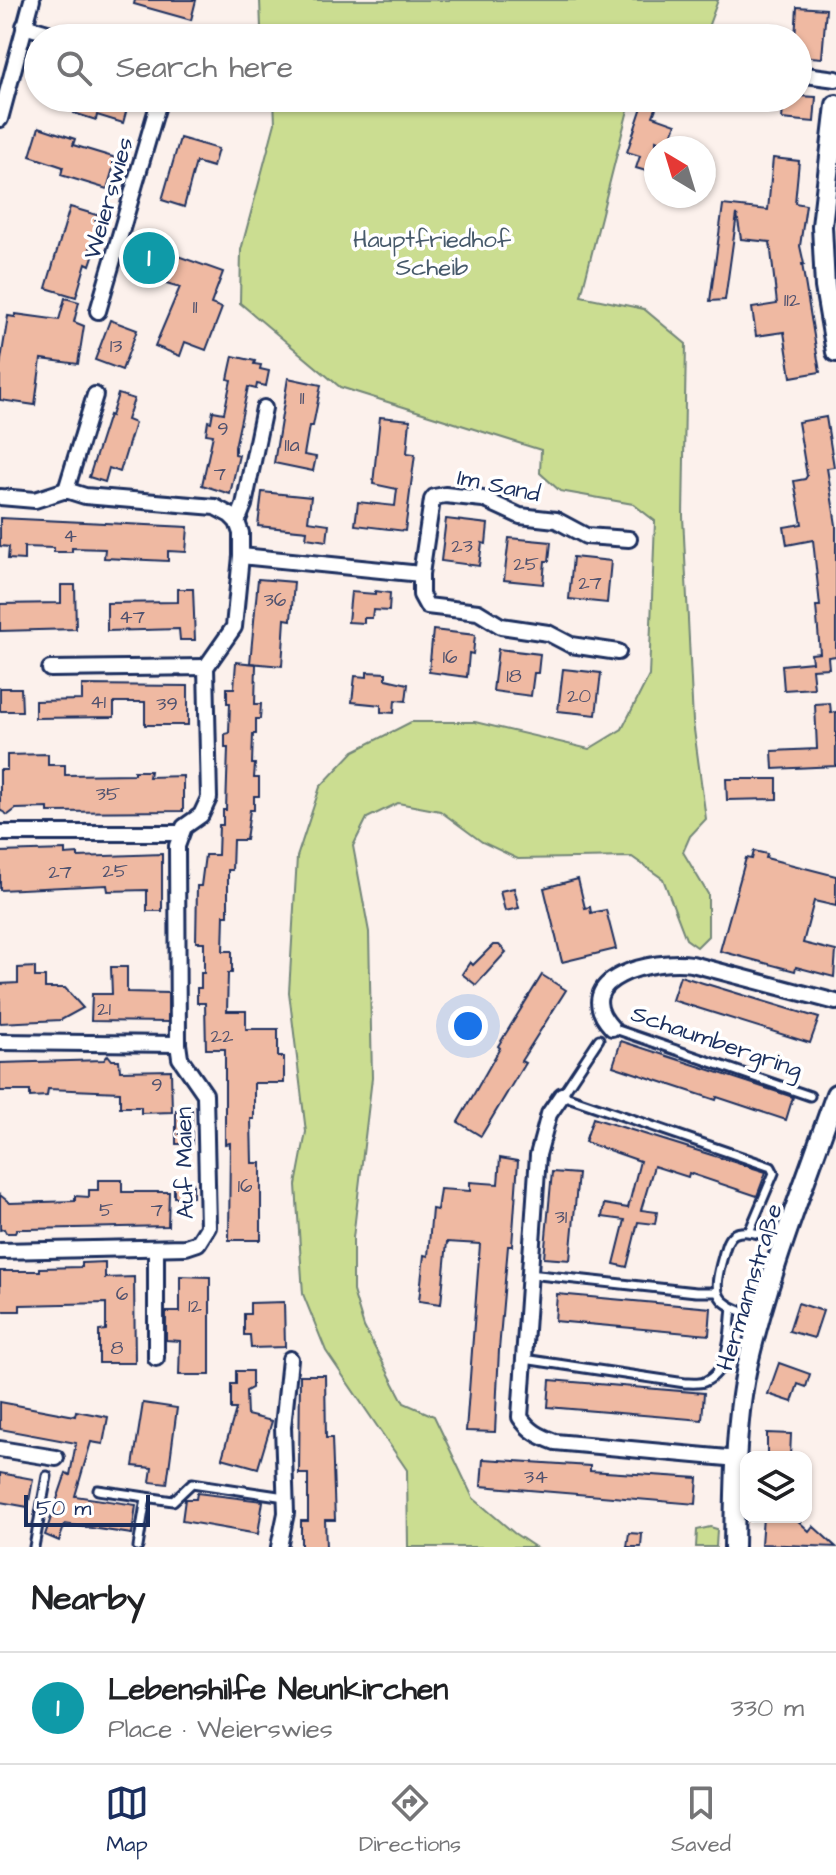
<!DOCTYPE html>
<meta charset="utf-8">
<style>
body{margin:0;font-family:"Architects Daughter",sans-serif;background:#f2f2f2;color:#202124}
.controls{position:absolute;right:24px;bottom:24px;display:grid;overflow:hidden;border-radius:16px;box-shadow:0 2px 6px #0004}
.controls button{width:72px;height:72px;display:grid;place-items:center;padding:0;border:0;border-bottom:2px solid #e0e0e0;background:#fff;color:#202124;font:40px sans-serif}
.compass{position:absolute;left:644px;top:136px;width:72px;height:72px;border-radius:50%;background:#fff;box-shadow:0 2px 6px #0004;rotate:322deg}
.scale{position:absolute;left:24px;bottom:20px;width:126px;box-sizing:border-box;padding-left:8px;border:4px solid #1b2f5e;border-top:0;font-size:22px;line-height:28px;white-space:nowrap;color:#1b2f5e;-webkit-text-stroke:6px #fff;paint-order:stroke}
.you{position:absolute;left:468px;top:1026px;width:28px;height:28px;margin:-20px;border:6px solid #fff;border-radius:50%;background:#1a73e8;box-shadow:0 0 0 12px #1a73e833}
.badge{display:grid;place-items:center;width:52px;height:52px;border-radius:50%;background:#1b2f5e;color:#fff;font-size:26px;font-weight:700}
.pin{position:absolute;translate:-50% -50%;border:4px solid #fff;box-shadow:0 2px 8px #0006}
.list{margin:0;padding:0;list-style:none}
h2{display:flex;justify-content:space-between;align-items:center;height:104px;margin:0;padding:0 32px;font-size:34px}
h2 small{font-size:26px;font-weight:400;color:#757577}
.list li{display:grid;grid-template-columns:52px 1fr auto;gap:24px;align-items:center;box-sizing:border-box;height:112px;padding:0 32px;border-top:2px solid #e0e0e0}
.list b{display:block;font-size:30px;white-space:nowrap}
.list p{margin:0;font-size:26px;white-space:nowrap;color:#757577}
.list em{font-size:26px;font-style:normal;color:#757577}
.icon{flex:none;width:44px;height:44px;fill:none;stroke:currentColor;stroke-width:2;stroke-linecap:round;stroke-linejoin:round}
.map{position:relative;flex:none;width:836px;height:1547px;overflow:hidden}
.search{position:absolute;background:#fff;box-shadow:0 2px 6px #0004;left:24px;right:24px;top:24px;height:88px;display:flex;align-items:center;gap:20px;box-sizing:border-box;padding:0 28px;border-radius:44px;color:#757577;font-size:30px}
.sheet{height:216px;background:#fff}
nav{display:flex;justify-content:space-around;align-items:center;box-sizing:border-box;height:112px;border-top:2px solid #e0e0e0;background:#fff;font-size:22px;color:#757577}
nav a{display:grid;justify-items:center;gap:4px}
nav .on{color:#1b2f5e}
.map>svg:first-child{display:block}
</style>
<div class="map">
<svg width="836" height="1547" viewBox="0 0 836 1547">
<rect width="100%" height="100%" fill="#fcf1ec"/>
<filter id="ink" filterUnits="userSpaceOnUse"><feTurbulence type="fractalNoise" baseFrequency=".0125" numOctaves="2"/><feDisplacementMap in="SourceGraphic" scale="16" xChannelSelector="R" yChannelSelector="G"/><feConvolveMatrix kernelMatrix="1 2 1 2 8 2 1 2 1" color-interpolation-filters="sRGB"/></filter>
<g filter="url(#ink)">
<g fill="#cbdd91" stroke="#738678" stroke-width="2">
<path d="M260,0H718L704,38H264L261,28Z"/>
<path d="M274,98H631L581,296L644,309L686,344L683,516L693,722L706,819L690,836L683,852L708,894V936L697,947L686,939L663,879L632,857L518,859L482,842L440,811L398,803L367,818L353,846L369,932L372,1078L353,1238V1291L364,1327L404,1403L434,1416L473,1498L514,1533L535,1547H408L407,1470L326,1351L303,1294L296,1185L306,1132L289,992L297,857L320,787L354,751L411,722H475L589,749L622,729L649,676L655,521L633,504L560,491L540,473L541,450L340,387L240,303L241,250L275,123Z"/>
<path d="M710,1527L717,1529L716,1547H696L697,1530Z"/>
</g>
<g fill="#efb9a2" stroke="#1b2f5e" stroke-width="2">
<path d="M135,0H196L191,20L134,4Z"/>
<path d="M797,7L826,9L822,58L798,56V38H795Z"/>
<path d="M798,96L816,97L814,122L782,119L784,98H798Z"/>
<path d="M78,98H130L123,123L97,115L96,120L74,113Z"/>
<path d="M645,98H660L653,116L676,124L668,145L656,140V174L636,168L640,156L627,152Z"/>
<path d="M39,127L75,139L73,145L116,158L107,189L61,175L63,167L30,156Z"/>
<path d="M180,138L218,149L213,167L196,162L184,207L162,200Z"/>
<path d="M773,158L799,161L795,203L806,205L800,246L804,264H802L820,372L791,377L784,332L756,336L752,308L777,304L770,242L741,239L737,214L725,300L710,301L723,205L768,210Z"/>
<path d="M70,207L100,216L90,248L95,250L90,265L86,263L76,297L46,288Z"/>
<path d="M141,243L223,272L211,304L222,308L206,350L185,342L180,356L155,346L180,287L132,273Z"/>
<path d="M65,298L79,302L74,322L84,326L78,364L41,359L35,405L0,400V366L8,316L15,317V314L59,320Z"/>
<path d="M110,320L137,330L122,370L95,360Z"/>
<path d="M233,356L255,361L254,364L261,365L260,369L269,371L266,386L257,384L256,389L248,387L235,447V454L239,455L230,494L202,485L213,435L206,434L208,421L211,422L213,411L224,413L231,380L228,379Z"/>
<path d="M288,378L321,385L313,426H309L304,455L316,457L313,471L274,463Z"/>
<path d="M118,394L134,399L127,420L135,423L120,472L109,468L105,482L89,477L109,415L111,416Z"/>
<path d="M380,417L410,420L407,453L415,454L405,531L355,525L358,502L395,506L397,489L373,484Z"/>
<path d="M826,417L834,467L827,468L836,525V656L828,657L829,668L812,669L814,688L784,690L782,665L812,662L811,654L820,653L816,606H820L813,540L787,545L784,527L802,524L794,481L805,479L807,476L798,422Z"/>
<path d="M262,492L311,497L308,521L329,524L327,541L306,538L307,531L258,526Z"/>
<path d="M0,518L188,527L186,552L168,551V561L104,558L105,549L72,548V552H54V548L24,547V560L8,559L9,547L0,546Z"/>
<path d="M446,519L488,524L486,544L482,543L479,566L441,561Z"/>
<path d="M509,538L551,542L549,561H545L543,584L504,580Z"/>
<path d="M573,557L611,561L607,603L569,599Z"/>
<path d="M258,579L294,582L291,620L285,619L282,666L250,663Z"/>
<path d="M61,585H75L76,629L0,631V604L61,603Z"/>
<path d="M178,589H193L195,640H180L179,629L107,631V603L178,602Z"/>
<path d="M375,591L390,593L389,611L373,610L372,618H364V623L348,622L351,592L375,594Z"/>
<path d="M433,630L475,635L473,654L469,653L467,677L429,672Z"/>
<path d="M498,649L540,654L538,673H534L531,696L493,691Z"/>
<path d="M236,662L256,664L255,704H261L260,719H256V734H253L252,764H255L254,778H259V796H254V810H250L246,840H233L232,870H228V915H224L223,951H232V973H228L227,1011H246V1029H278V1057H284V1083H254V1119H251L252,1163H261V1240H229L230,1143L225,1144V1049H206L205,1003H197V988H201V973H204V942H196L197,886H201L205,855H218L219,825H223V810H226L228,748H225V734L229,733L230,703H227V688H234Z"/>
<path d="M563,669L601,673L596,715L558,711Z"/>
<path d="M367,672L386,673V679L408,684L406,701L395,700L394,713L381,712V705L352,702L355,676L367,677Z"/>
<path d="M82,685L188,686V725H145V702H114V717L35,718V701L82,700Z"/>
<path d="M0,688H21L22,711H0Z"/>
<path d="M830,703L831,713L836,712V766L773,769L772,751L817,749L815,704Z"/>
<path d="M48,754V765H65V775L134,774V771H150L149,777L183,776V811L48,812V808L16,809L8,815L0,810V770H7V755Z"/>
<path d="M726,779H777V799L727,800Z"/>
<path d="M65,850V855L78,854V857L162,854V911H147V890L108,891L107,885L0,890V852Z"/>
<path d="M754,851L767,854L766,858L836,876V906L814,901L803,943L836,951L834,977L796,967L795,971L720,951L746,858L752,859Z"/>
<path d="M578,879L585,908L590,907L591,913L606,910L616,949L562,962L544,888Z"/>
<path d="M514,888L519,908L505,911L500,891Z"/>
<path d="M493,945H499L506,952L476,985L462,974L470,962L473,965Z"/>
<path d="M35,967V977H45V988H65L83,1008L61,1020L0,1023V984L18,983V968Z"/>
<path d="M111,967H127V992L168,993V1022L91,1021L92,994H112Z"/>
<path d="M542,975L566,990L521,1061L525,1063L481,1136L458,1122L500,1048L498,1046Z"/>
<path d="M680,976L819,1018L810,1043L672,1000Z"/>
<path d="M621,1041L793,1097L786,1120L717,1097L716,1100L613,1066Z"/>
<path d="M108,1055L112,1060H119L120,1071L171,1070L172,1112L141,1113V1107H120V1092L48,1089L47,1096L30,1097V1091H0V1063L104,1060Z"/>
<rect x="176" y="1110" width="16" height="34"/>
<path d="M593,1118L766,1172L757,1196L689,1173L688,1177L654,1166L641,1210L657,1212L655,1224L638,1222L627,1267L614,1264L625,1220L602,1217L604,1204L628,1208L640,1161L585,1142Z"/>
<path d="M500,1158L518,1161L512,1246H508L499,1350L495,1432L466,1431L480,1244L447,1242L441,1304L419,1301L424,1255L428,1256L432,1209L437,1210L440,1189L470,1191V1182L498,1184Z"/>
<path d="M552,1172L578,1174L570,1260L544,1258Z"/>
<path d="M98,1180H122V1192H169L168,1226L27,1229H17L15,1233H6L4,1229L0,1230V1195L10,1203L75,1201V1196L89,1197V1190H98Z"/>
<rect x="174" y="1183" width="19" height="14"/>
<path d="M105,1262V1278L134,1277L135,1363H99V1331L106,1330V1303L20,1305V1311H0V1271H40V1268L82,1267V1263Z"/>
<path d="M180,1276L210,1277V1375H179L180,1341L166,1340V1312H180Z"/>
<path d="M557,1294L711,1308L709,1335L555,1321Z"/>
<path d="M284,1302L285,1347L251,1348L250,1335H244V1314H250V1303Z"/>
<path d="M798,1303L823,1311L814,1338L789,1331Z"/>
<path d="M779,1363L810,1374L806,1387L798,1384L792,1402L768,1394Z"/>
<path d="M236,1371H252V1388L246,1391L247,1415L272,1421L258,1468L222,1458L236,1409H231V1384H236Z"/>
<path d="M300,1375H325L326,1438H332L335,1520H325L326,1547H301V1521H308V1474H299Z"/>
<path d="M550,1380L704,1393L702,1420L548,1407Z"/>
<path d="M0,1402L75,1416L76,1411L108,1417L103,1444L91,1442L75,1496L136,1505L132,1534L65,1524L59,1541L45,1535L66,1473L70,1475L76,1443L0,1429Z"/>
<path d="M143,1403L177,1408L167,1484L150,1482L152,1468L133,1466Z"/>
<path d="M767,1433L791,1434L790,1457H767Z"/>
<path d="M483,1459L590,1466V1471L698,1478L696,1504L481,1486Z"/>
<path d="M0,1473L33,1479L28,1507L0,1502Z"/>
<path d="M197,1493L263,1501L258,1534L182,1521L185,1499H196Z"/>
<path d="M763,1517H794L809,1531L813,1526L836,1547L761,1544Z"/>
<path d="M629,1533L642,1534L641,1547H627Z"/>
</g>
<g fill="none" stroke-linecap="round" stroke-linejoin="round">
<g stroke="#1b2f5e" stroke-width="13">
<g id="service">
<path d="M612,1028L810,1096"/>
<path d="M599,1039L562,1095L771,1167L774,1173L749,1232"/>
<path d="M529,1274L696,1292H716"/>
<path d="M758,1318C718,1302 710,1301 723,1256C725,1249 727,1238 734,1234C747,1227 769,1238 783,1241"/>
<path d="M524,1359L685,1383C690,1383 699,1384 704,1382C731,1371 729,1331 732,1308"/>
<path d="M98,1490L173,1501L192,1483L285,1497"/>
<path d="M34,1547L47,1476"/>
<path d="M138,1547L146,1498"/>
</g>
</g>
<g stroke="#1b2f5e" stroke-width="20">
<g id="minor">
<path d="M24,26L65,38"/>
<path d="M798,74L836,79"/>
<path d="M0,119L32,0"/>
<path d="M98,311L160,98"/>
<path d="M66,490L95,395"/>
<path d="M0,497L35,500L66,490L85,496L215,507L230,515L237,522L241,533V556L234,627L206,667L209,798L201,815L184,827L177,846L178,1044L180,1058L205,1094L208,1227L198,1243L186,1247L0,1251"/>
<path d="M237,522L244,505L264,408"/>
<path d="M241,556L421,574"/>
<path d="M618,652L571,645L548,633L501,626L478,612L427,606L421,595V574L432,500L434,497L445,495L483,499L520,516L556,520L586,536L629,539"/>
<path d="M50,669L206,667"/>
<path d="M0,833H180"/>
<path d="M612,1028C566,978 655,958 692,964L836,1002"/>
<path d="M0,1042L178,1044"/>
<path d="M562,1095L549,1114L538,1155L520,1417C529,1431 539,1436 555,1442L738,1459"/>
<path d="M156,1248V1358"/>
<path d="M0,1449L56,1458"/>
<path d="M279,1547L286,1513L283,1427L290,1359"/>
</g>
</g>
<g stroke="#1b2f5e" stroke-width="24">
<g id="tertiary">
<path d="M836,105L822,226L825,287L836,352"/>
<path d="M734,1547C735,1490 735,1418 748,1363C769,1272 805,1183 836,1094"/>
</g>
</g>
<use href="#service" stroke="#fff" stroke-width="7"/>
<use href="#minor" stroke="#fff" stroke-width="14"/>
<use href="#tertiary" stroke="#fff" stroke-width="18"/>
</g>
</g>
<g text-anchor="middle" stroke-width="7" stroke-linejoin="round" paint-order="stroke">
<g font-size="20" fill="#50526f">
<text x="792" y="306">112</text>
<text x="195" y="313">11</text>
<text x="116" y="352">13</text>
<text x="302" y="404">11</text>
<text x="223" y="435">9</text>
<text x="292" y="451">11a</text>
<text x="220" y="480">7</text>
<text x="70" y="542">4</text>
<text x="462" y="552">23</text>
<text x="526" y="570">25</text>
<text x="590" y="589">27</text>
<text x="275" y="606">36</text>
<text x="132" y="623">47</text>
<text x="450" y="663">16</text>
<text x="514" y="682">18</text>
<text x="579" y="702">20</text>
<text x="98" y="708">41</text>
<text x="167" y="710">39</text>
<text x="108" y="800">35</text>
<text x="115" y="877">25</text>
<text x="60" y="878">27</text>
<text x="104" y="1015">21</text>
<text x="222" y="1042">22</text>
<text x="157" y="1091">9</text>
<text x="245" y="1192">16</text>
<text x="106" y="1216">5</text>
<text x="157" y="1216">7</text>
<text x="561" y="1223">31</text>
<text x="122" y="1300">6</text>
<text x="195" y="1312">12</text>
<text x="117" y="1354">8</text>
<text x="536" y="1483">34</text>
</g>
<g font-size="24" fill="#1b2f5e" stroke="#fff">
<text transform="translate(108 198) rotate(-74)" y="8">Weierswies</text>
<text transform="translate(499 485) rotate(12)" y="8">Im Sand</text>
<text transform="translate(717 1041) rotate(19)" y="8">Schaumbergring</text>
<text transform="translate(184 1163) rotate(-91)" y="8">Auf Maien</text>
<text transform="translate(749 1287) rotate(-73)" y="8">Hermannstraße</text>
</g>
<g font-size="24" fill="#475a6b" stroke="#fff">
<text x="432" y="247">Hauptfriedhof<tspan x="432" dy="28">Scheib</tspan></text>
</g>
</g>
</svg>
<div class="controls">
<button><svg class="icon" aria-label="layers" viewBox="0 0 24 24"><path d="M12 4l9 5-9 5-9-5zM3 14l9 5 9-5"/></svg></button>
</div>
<svg class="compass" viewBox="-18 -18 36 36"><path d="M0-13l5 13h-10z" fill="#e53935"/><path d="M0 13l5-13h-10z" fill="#757577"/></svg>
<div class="scale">50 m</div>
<div class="you"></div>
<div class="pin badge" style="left:149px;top:258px;background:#0f9aa8">1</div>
<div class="search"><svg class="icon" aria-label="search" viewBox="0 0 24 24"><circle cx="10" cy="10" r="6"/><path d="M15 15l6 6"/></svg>Search here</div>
</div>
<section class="sheet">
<h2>Nearby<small></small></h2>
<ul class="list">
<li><span class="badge" style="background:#0f9aa8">1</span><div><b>Lebenshilfe Neunkirchen</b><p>Place · Weierswies</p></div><em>330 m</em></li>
</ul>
</section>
<nav>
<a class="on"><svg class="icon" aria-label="map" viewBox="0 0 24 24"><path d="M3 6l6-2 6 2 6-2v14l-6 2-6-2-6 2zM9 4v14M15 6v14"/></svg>Map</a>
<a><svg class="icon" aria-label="directions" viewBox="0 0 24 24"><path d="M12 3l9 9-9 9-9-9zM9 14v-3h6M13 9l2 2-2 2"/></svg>Directions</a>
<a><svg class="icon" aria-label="saved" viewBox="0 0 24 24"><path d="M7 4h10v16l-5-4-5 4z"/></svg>Saved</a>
</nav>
